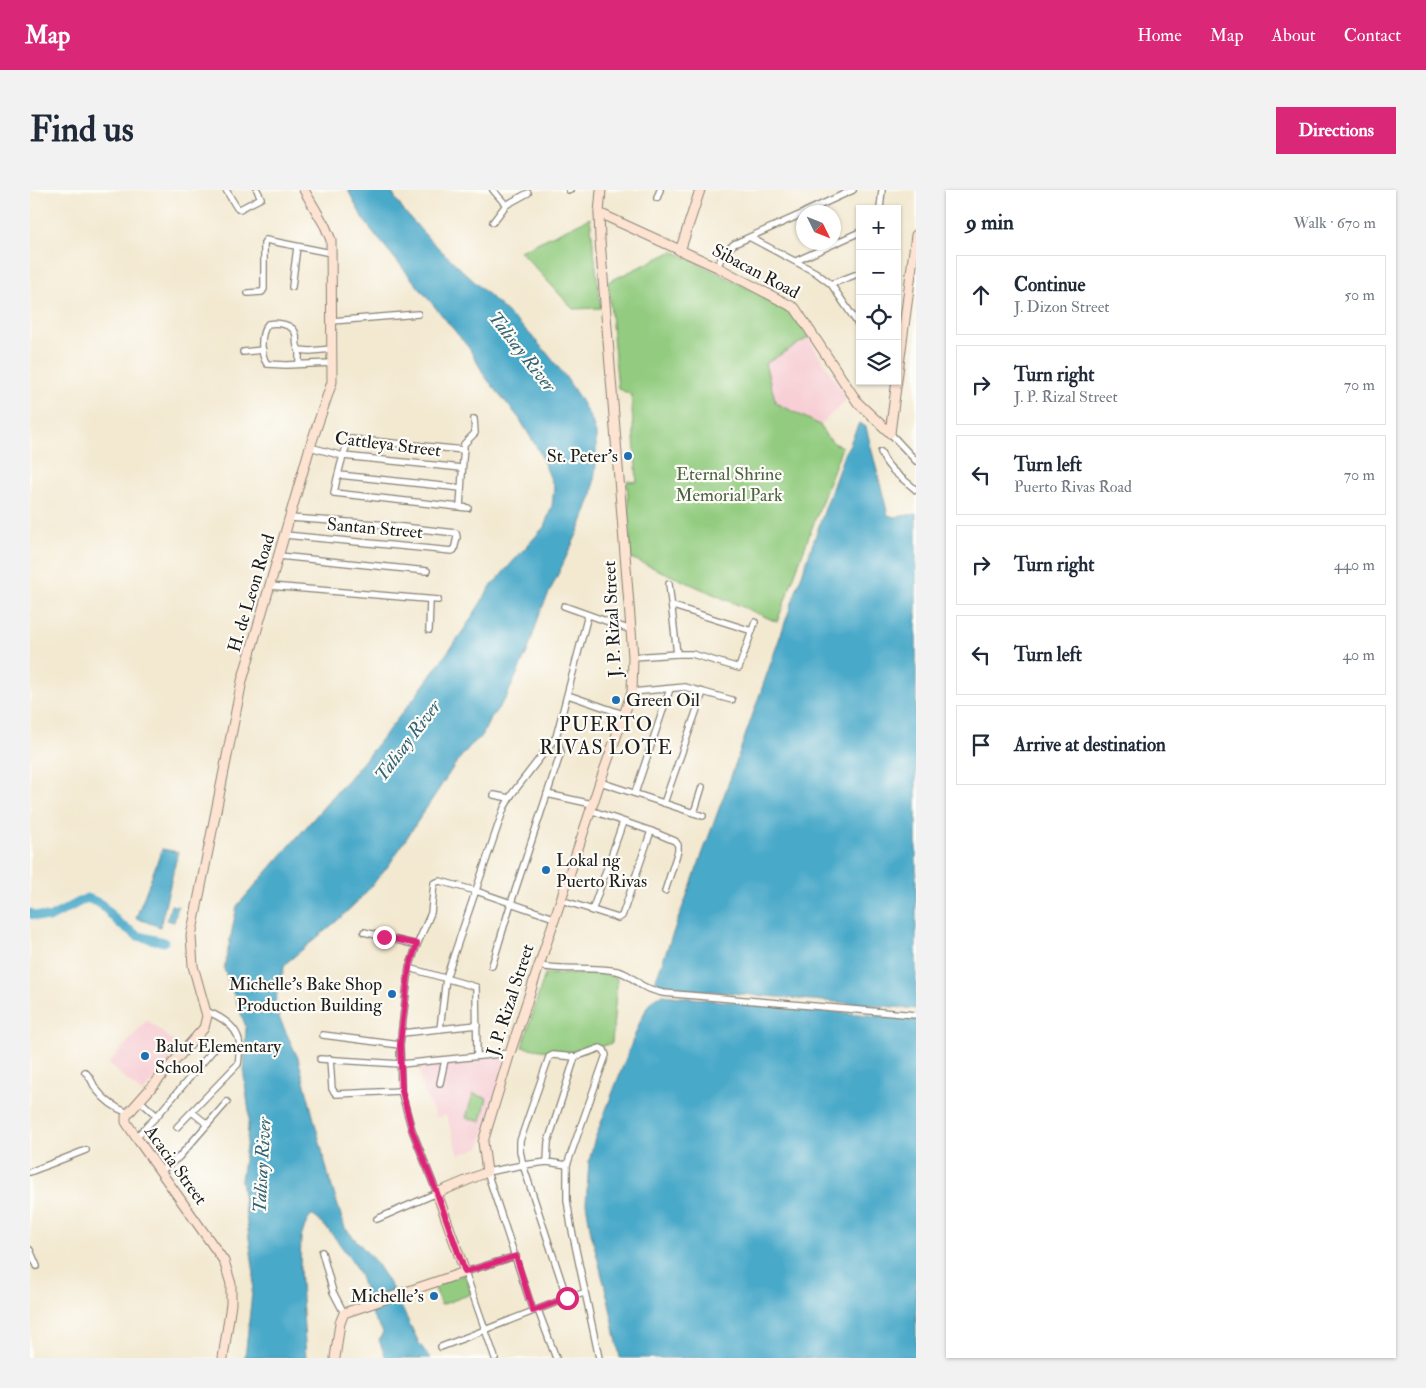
<!DOCTYPE html>
<meta charset="utf-8">
<style>
body{margin:0;font-family:"IM FELL Double Pica",serif;background:#f2f2f3;color:#1f2937}
.controls{position:absolute;right:15px;top:15px;display:grid;overflow:hidden;border-radius:0px;box-shadow:0 1px 4px #0004}
.controls button{width:45px;height:45px;display:grid;place-items:center;padding:0;border:0;border-bottom:1px solid #e0e1e3;background:#fff;color:#1f2937;font:25px sans-serif}
.compass{position:absolute;left:766px;top:15px;width:45px;height:45px;border-radius:50%;background:#fff;box-shadow:0 1px 4px #0004;rotate:133deg}
.stop{position:absolute;width:15px;height:15px;margin:-11px;border:4px solid #db2777;border-radius:50%;background:#fff}
.stop.end{background:#db2777;border-color:#fff;box-shadow:0 1px 5px #0008}
.list{margin:0;padding:0;list-style:none}
h2{display:flex;justify-content:space-between;align-items:center;height:65px;margin:0;padding:0 20px;font-size:21px}
h2 small{font-size:16px;font-weight:400;color:#747a83}
.list li{display:grid;grid-template-columns:32px 1fr auto;gap:15px;align-items:center;box-sizing:border-box;height:80px;margin:0 10px 10px;padding:0 10px;border:1px solid #e0e1e3;border-radius:0px}
.list b{display:block;font-size:19px;white-space:nowrap}
.list p{margin:0;font-size:16px;white-space:nowrap;color:#747a83}
.list em{font-size:16px;font-style:normal;color:#747a83}
.icon{flex:none;width:28px;height:28px;fill:none;stroke:currentColor;stroke-width:2;stroke-linecap:round;stroke-linejoin:round}
.map{position:relative;flex:none;width:886px;height:1168px;overflow:hidden;border-radius:0px}
header{display:flex;align-items:center;gap:30px;box-sizing:border-box;height:70px;padding:0 25px;background:#db2777;color:#fff}
header strong{font-size:24px}
nav{display:flex;gap:28px;margin-inline-start:auto;font-size:18px}
.intro{display:flex;align-items:center;justify-content:space-between;box-sizing:border-box;height:120px;padding:0 30px}
h1{margin:0;font-size:35px}
.button{padding:12px 22px;border-radius:0px;background:#db2777;color:#fff;font-size:18px;font-weight:700}
main{display:flex;gap:30px;padding:0 30px}
aside{flex:1;background:#fff;border-radius:0px;box-shadow:0 1px 4px #0004}
.map>svg:first-child{display:block}
</style>
<header>
<strong>Map</strong>
<nav><a>Home</a><a>Map</a><a>About</a><a>Contact</a></nav>
</header>
<div class="intro"><h1>Find us</h1><a class="button">Directions</a></div>
<main>
<div class="map">
<svg width="886" height="1168" viewBox="0 0 886 1168">
<rect width="100%" height="100%" fill="#fdfcf7"/>
<filter id="ink" filterUnits="userSpaceOnUse"><feTurbulence type="fractalNoise" baseFrequency=".02" numOctaves="2"/><feDisplacementMap in="SourceGraphic" scale="10" xChannelSelector="R" yChannelSelector="G"/><feConvolveMatrix kernelMatrix="1 2 1 2 8 2 1 2 1" color-interpolation-filters="sRGB"/></filter>
<filter id="wash" filterUnits="userSpaceOnUse"><feTurbulence type="fractalNoise" baseFrequency=".0096" numOctaves="4" result="noise"/><feDisplacementMap in="SourceGraphic" scale="20" xChannelSelector="R" yChannelSelector="G"/><feGaussianBlur stdDeviation="1.12" result="paint"/><feColorMatrix in="noise" values="0 0 0 0 0 0 0 0 0 0 0 0 0 0 0 0 0 1.4 0 .05"/><feComposite in="paint" operator="in"/></filter>
<g filter="url(#wash)">
<rect width="100%" height="100%" fill="#f3e9d1"/>
<g fill="#f7cfd5">
<path d="M778,148L817,209L790,235L746,213L735,174Z"/>
<path d="M117,830L152,858L112,903L78,874Z"/>
<path d="M476,865L450,957L429,965L416,925L406,928L392,896L389,875Z"/>
</g>
<g fill="#93cc80" stroke="#58744e">
<path d="M560,28L571,118L543,119L490,61Z"/>
<path d="M643,61L758,118L763,122L778,148L735,174L746,213L790,235L796,246L804,253L812,257L747,432L601,368L597,291L607,292L601,205L588,198L578,92Z"/>
<path d="M515,784H575L587,788L582,853L543,865L492,857Z"/>
<path d="M443,904L457,908L451,931L436,928Z"/>
<path d="M435,1084L441,1104L411,1115L404,1095Z"/>
</g>
<g fill="#4aa9c9" stroke="#336272">
<path d="M318,0H360L373,20L399,49L499,143L516,162L535,186L550,209L562,231L566,244V274L562,306L550,338L511,420L498,460L476,508L460,529L452,546L440,556L426,573L359,675L331,708L308,730L255,774L245,812L247,823L268,868L300,991L315,1038L344,1070L362,1098L389,1153L400,1168H356L349,1150L353,1142C349,1135 344,1129 341,1122C336,1111 335,1100 331,1089C326,1074 294,1030 281,1025L275,1036L271,1048L270,1078L276,1168H215L224,1084L211,990L217,950L219,922L214,886L216,837L194,779L207,716L332,573L385,507L435,438L461,396L514,337L522,316L524,297L509,261L489,228L456,188L439,158L347,47L333,29Z"/>
<path d="M830,233L836,237L858,325L864,327L886,324V819L642,798L630,796L626,793V789L700,589L815,262L819,256L828,235Z"/>
<path d="M132,659L148,662L130,737L106,728Z"/>
<path d="M141,715L148,716L144,732L137,730Z"/>
<path d="M633,805L771,819L886,829V1168H590L579,1113L561,1043L556,1013L559,972L564,951L611,829C617,819 620,806 633,805Z"/>
</g>
<g fill="none" stroke-linecap="round" stroke-linejoin="round">
<path stroke="#4aa9c9" stroke-width="9" d="M0,723L3,725L19,728L57,708L71,714L89,733L108,746L134,752"/>
</g>
</g>
<g filter="url(#ink)">
<g fill="none" stroke-linecap="round" stroke-linejoin="round">
<g stroke="#888276" stroke-width="8">
<g id="street">
<path d="M196,0L207,18L210,19L231,8L227,0"/>
<path d="M463,0L476,15L498,3"/>
<path d="M539,0H540"/>
<path d="M627,8L630,0"/>
<path d="M850,19L852,0"/>
<path d="M775,22L823,0"/>
<path d="M463,32L476,15"/>
<path d="M721,48L785,82L801,94L830,137"/>
<path d="M766,71L830,42"/>
<path d="M687,77L694,63L704,54L774,23"/>
<path d="M801,94L830,83"/>
<path d="M262,97L267,57"/>
<path d="M218,103L232,102L234,99V53L236,50L301,63"/>
<path d="M302,131L388,124"/>
<path d="M302,159L280,161L269,160C265,155 267,151 266,145C264,134 247,132 238,134C230,143 230,164 237,174L256,175L302,173"/>
<path d="M269,160V174"/>
<path d="M213,162L233,160"/>
<path d="M860,243L886,271"/>
<path d="M280,257L313,266L432,278"/>
<path d="M434,260L321,249C314,256 306,292 304,303L438,318"/>
<path d="M851,262C857,280 873,288 886,300"/>
<path d="M309,285L431,298"/>
<path d="M430,317L434,254L445,243L444,229"/>
<path d="M255,345L422,361L424,360L427,347L426,343L346,334L260,328"/>
<path d="M249,366L397,381"/>
<path d="M639,394L647,464"/>
<path d="M240,396L408,410"/>
<path d="M534,416L601,440"/>
<path d="M643,416L722,441"/>
<path d="M399,440L400,410"/>
<path d="M603,467L647,464H662L709,478L725,432"/>
<path d="M602,502L655,497L702,510"/>
<path d="M538,505L593,524"/>
<path d="M570,592L673,626"/>
<path d="M605,603L640,499"/>
<path d="M517,604L562,614"/>
<path d="M464,605L479,608"/>
<path d="M634,613L673,502"/>
<path d="M560,620L621,641L645,651L648,655V661L635,701"/>
<path d="M664,623L672,597"/>
<path d="M531,710L588,728L592,726L621,641"/>
<path d="M562,721L593,632"/>
<path d="M334,742L387,755"/>
<path d="M462,776L481,713L531,562L526,547L558,425"/>
<path d="M509,776C535,781 562,776 587,781C597,783 603,789 611,795C618,799 625,801 633,803L886,825"/>
<path d="M379,778L446,797L447,866"/>
<path d="M410,839L416,788L474,618L482,604L526,547"/>
<path d="M372,843L447,835"/>
<path d="M293,845L370,855"/>
<path d="M290,869L371,874L480,863"/>
<path d="M300,869L302,899L306,904L371,901"/>
<path d="M55,882C61,887 62,893 66,899C75,911 85,918 98,923"/>
<path d="M410,893L415,870"/>
<path d="M109,910L127,926"/>
<path d="M162,922L177,934"/>
<path d="M147,937L208,874C209,871 210,851 209,850C205,835 189,826 176,821"/>
<path d="M106,947L127,926L185,858"/>
<path d="M517,972L518,952L545,867"/>
<path d="M537,975L517,972L493,975L490,961V951L519,867L523,865L545,867L570,858L574,860L576,865L537,975V1010L541,1036L569,1168"/>
<path d="M131,981L149,967L197,912"/>
<path d="M0,982L56,960"/>
<path d="M347,1029L407,1003L382,940L371,901L370,855L379,778L387,755L401,723L404,693L410,691L446,701L524,728"/>
<path d="M0,1060L7,1076"/>
<path d="M292,1062L303,1102L314,1123"/>
<path d="M508,1120L526,1168"/>
<path d="M503,1121L457,982L493,975L537,1108"/>
<path d="M411,1157L537,1108L554,1103"/>
<path d="M465,1168L435,1082L486,1066"/>
</g>
</g>
<g stroke="#888276" stroke-width="11">
<g id="secondary">
<path d="M569,23L687,77L765,118L828,213L860,243"/>
<path d="M650,61L670,0"/>
<path d="M860,243L886,45"/>
<path d="M193,1168L201,1114V1094L194,1071L106,947L96,932V926L174,838L177,826L163,776L161,746L212,491L280,257L302,192L301,50L295,36L274,0"/>
<path d="M305,1168L310,1133L314,1123L435,1082L407,1003L457,982L453,952L480,863L570,592L602,502L603,467L601,440L570,50L569,23L571,0"/>
</g>
</g>
<use href="#street" stroke="#fff" stroke-width="5.5"/>
<use href="#secondary" stroke="#fde3d1" stroke-width="9"/>
</g>
</g>
<g fill="none" stroke-linecap="round" stroke-linejoin="round" filter="url(#ink)">
<path stroke="#db2777" stroke-width="6" d="M354,747L387,754L379,778L370,855L372,901L382,940L407,1003L435,1082L486,1066L503,1121L537,1108"/>
</g>
<g fill="#1f6fb2" stroke="#fdfcf7" stroke-width="2">
<circle cx="598" cy="266" r="5"/>
<circle cx="586" cy="510" r="5"/>
<circle cx="516" cy="680" r="5"/>
<circle cx="362" cy="804" r="5"/>
<circle cx="115" cy="866" r="5"/>
<circle cx="404" cy="1106" r="5"/>
</g>
<g text-anchor="middle" stroke-width="4.5" stroke-linejoin="round" paint-order="stroke">
<g font-size="18" fill="#1c1c1c" stroke="#fdfcf7">
<text transform="translate(726 81) rotate(28)" y="6">Sibacan Road</text>
<text transform="translate(358 254) rotate(7)" y="6">Cattleya Street</text>
<text transform="translate(345 338) rotate(5)" y="6">Santan Street</text>
<text transform="translate(221 403) rotate(-73)" y="6">H. de Leon Road</text>
<text transform="translate(582 429) rotate(-93)" y="6">J. P. Rizal Street</text>
<text transform="translate(480 810) rotate(-72)" y="6">J. P. Rizal Street</text>
<text transform="translate(146 975) rotate(54)" y="6">Acacia Street</text>
</g>
<g font-size="18" fill="#1c1c1c" stroke="#fdfcf7" text-anchor="end">
<text x="588" y="272">St. Peter's</text>
<text x="596" y="516" text-anchor="start">Green Oil</text>
<text x="526" y="676" text-anchor="start">Lokal ng<tspan x="526" dy="21">Puerto Rivas</tspan></text>
<text x="352" y="800">Michelle's Bake Shop<tspan x="352" dy="21">Production Building</tspan></text>
<text x="125" y="862" text-anchor="start">Balut Elementary<tspan x="125" dy="21">School</tspan></text>
<text x="394" y="1112">Michelle's</text>
</g>
<g font-size="18" fill="#4c6244" stroke="#fdfcf7">
<text x="699" y="290">Eternal Shrine<tspan x="699" dy="21">Memorial Park</tspan></text>
</g>
<g font-size="19" font-style="italic" fill="#336272" stroke="#fdfcf7">
<text transform="translate(493 161) rotate(52)" y="7">Talisay River</text>
<text transform="translate(377 550) rotate(-53)" y="7">Talisay River</text>
<text transform="translate(231 975) rotate(-87)" y="7">Talisay River</text>
</g>
<g font-size="20" letter-spacing="1" fill="#1c1c1c" stroke="#fdfcf7">
<text x="576" y="541">PUERTO<tspan x="576" dy="23">RIVAS LOTE</tspan></text>
</g>
</g>
</svg>
<div class="controls">
<button>+</button>
<button>−</button>
<button><svg class="icon" aria-label="locate" viewBox="0 0 24 24"><circle cx="12" cy="12" r="6"/><path d="M12 2v4M12 18v4M2 12h4M18 12h4"/></svg></button>
<button><svg class="icon" aria-label="layers" viewBox="0 0 24 24"><path d="M12 4l9 5-9 5-9-5zM3 14l9 5 9-5"/></svg></button>
</div>
<svg class="compass" viewBox="-18 -18 36 36"><path d="M0-13l5 13h-10z" fill="#e53935"/><path d="M0 13l5-13h-10z" fill="#747a83"/></svg>
<div class="stop" style="left:537px;top:1108px"></div>
<div class="stop end" style="left:354px;top:747px"></div>
</div>
<aside>
<h2>9 min<small>Walk · 670 m</small></h2>
<ul class="list">
<li><svg class="icon" aria-label="ahead" viewBox="0 0 24 24"><path d="M12 20V5M6 11l6-6 6 6"/></svg><div><b>Continue</b><p>J. Dizon Street</p></div><em>50 m</em></li>
<li><svg class="icon" aria-label="right" viewBox="0 0 24 24"><path d="M7 20v-9h11M14 6l5 5-5 5"/></svg><div><b>Turn right</b><p>J. P. Rizal Street</p></div><em>70 m</em></li>
<li><svg class="icon" aria-label="left" viewBox="0 0 24 24"><path d="M17 20v-9H6M10 6l-5 5 5 5"/></svg><div><b>Turn left</b><p>Puerto Rivas Road</p></div><em>70 m</em></li>
<li><svg class="icon" aria-label="right" viewBox="0 0 24 24"><path d="M7 20v-9h11M14 6l5 5-5 5"/></svg><div><b>Turn right</b></div><em>440 m</em></li>
<li><svg class="icon" aria-label="left" viewBox="0 0 24 24"><path d="M17 20v-9H6M10 6l-5 5 5 5"/></svg><div><b>Turn left</b></div><em>40 m</em></li>
<li><svg class="icon" aria-label="arrive" viewBox="0 0 24 24"><path d="M6 21V4h12l-3 4 3 4H6"/></svg><div><b>Arrive at destination</b></div></li>
</ul>
</aside>
</main>
